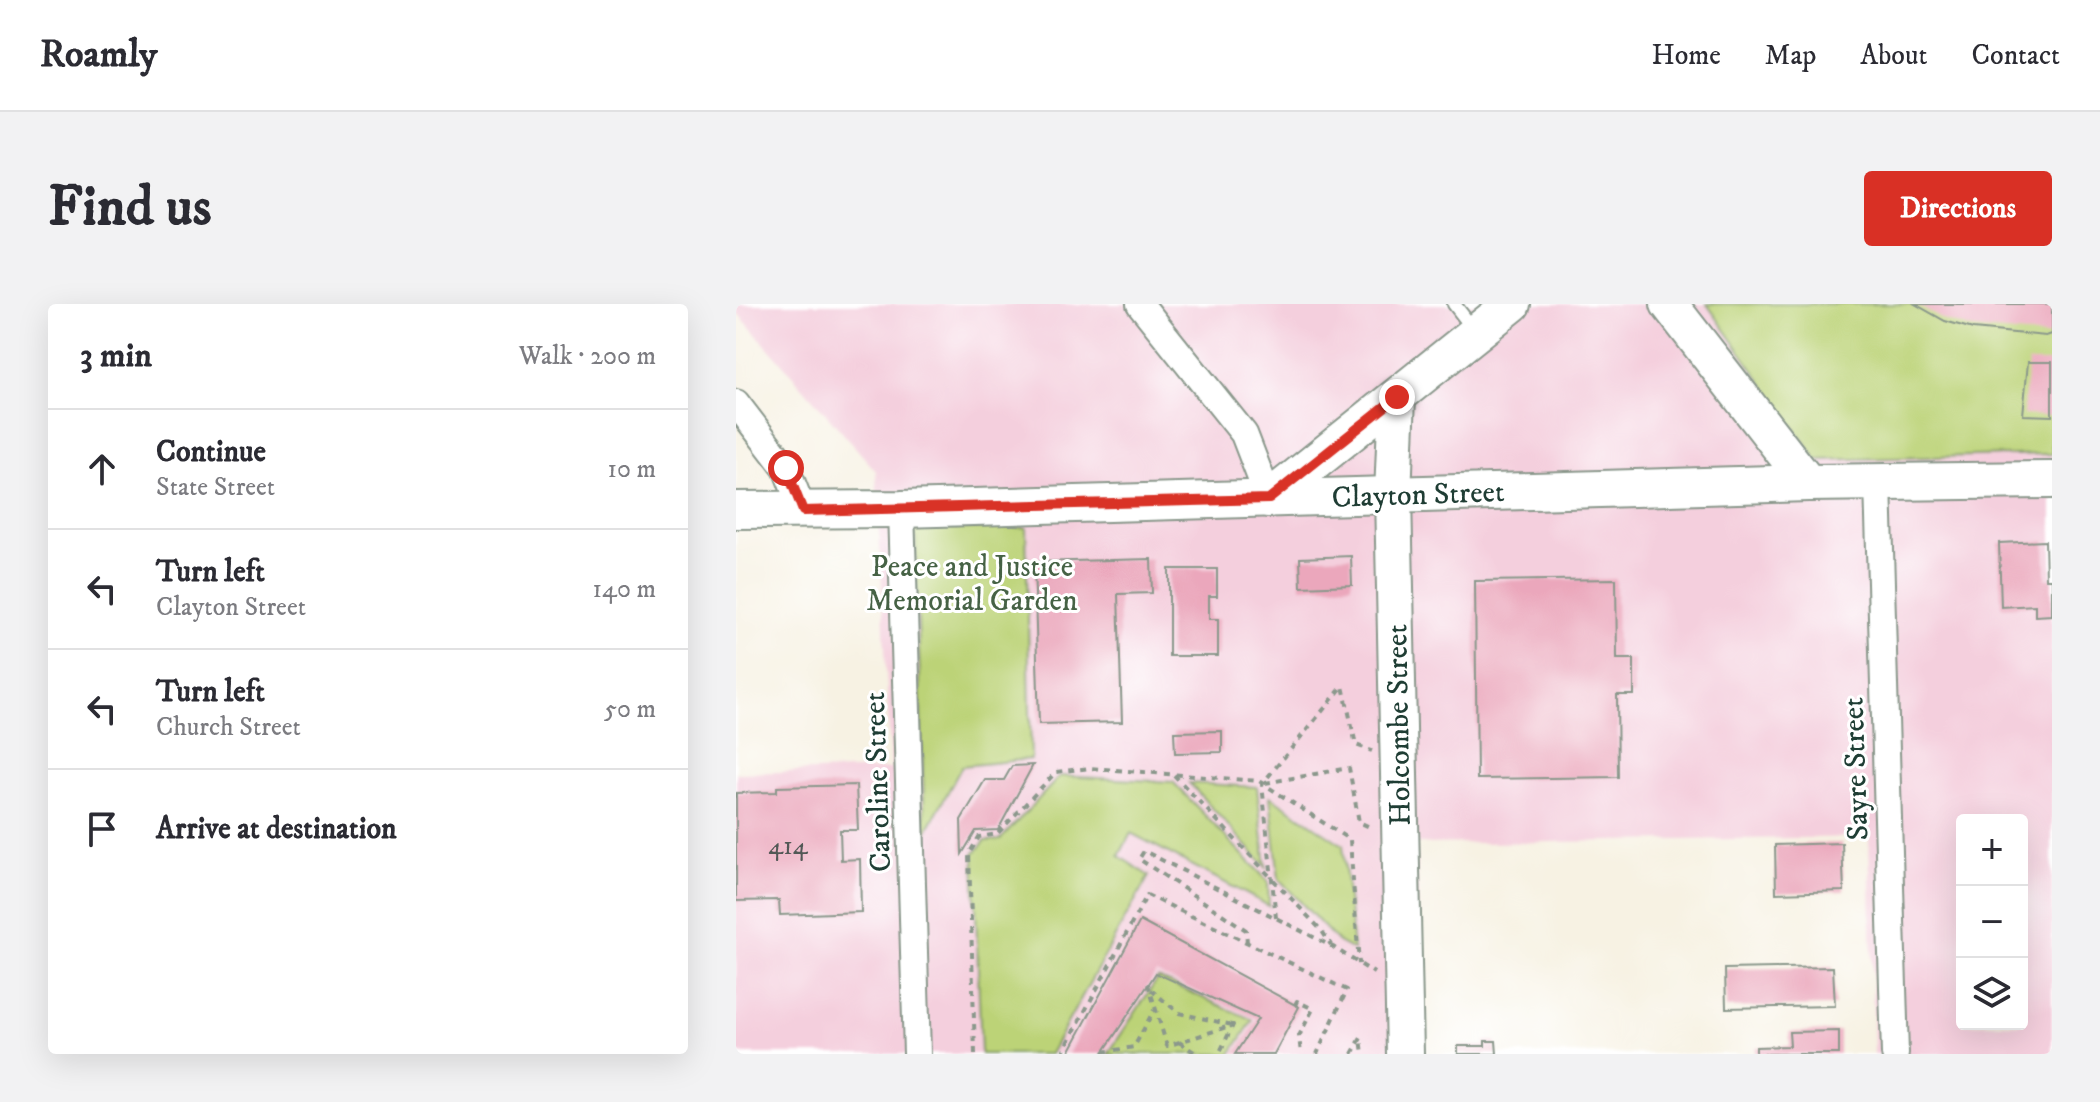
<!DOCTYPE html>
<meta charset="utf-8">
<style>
body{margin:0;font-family:"IM FELL DW Pica",serif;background:#f2f2f3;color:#2b2b33}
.controls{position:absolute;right:24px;bottom:24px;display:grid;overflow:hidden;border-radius:8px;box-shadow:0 8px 32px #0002}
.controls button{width:72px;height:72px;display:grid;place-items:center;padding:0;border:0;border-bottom:2px solid #e1e1e2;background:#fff;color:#2b2b33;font:40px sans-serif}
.stop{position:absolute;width:24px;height:24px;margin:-18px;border:6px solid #d93025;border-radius:50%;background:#fff}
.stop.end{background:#d93025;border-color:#fff;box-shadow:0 2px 8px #0008}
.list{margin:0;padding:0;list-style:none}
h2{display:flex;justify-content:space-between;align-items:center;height:104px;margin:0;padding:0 32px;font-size:34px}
h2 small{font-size:26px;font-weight:400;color:#7c7c81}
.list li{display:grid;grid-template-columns:52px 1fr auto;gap:24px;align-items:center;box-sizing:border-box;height:120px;padding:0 32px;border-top:2px solid #e1e1e2}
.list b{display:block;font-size:30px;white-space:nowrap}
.list p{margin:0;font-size:26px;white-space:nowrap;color:#7c7c81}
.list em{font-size:26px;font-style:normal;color:#7c7c81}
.icon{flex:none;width:44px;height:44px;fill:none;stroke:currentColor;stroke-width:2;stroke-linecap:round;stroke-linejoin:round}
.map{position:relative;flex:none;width:1316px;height:750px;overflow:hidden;border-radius:8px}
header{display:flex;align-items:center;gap:48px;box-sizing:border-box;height:112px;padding:0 40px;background:#fff;border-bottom:2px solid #e1e1e2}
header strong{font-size:38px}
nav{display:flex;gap:44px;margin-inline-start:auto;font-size:28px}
.intro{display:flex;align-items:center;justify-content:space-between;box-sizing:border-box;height:192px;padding:0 48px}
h1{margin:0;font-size:56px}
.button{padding:20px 36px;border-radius:8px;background:#d93025;color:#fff;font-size:28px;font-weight:700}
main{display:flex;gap:48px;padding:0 48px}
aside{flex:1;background:#fff;border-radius:8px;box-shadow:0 8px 32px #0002}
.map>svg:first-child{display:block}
</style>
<header>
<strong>Roamly</strong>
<nav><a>Home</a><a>Map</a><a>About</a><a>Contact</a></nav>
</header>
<div class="intro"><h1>Find us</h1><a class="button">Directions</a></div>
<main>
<aside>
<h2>3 min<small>Walk · 200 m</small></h2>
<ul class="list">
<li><svg class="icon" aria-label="ahead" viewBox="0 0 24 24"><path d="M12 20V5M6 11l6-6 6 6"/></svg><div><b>Continue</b><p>State Street</p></div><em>10 m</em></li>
<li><svg class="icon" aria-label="left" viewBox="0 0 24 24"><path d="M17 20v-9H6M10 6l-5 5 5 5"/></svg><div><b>Turn left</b><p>Clayton Street</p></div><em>140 m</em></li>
<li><svg class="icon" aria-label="left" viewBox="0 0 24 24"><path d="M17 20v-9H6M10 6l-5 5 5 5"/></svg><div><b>Turn left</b><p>Church Street</p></div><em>50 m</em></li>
<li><svg class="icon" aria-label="arrive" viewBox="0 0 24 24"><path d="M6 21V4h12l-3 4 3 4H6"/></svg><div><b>Arrive at destination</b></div></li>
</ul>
</aside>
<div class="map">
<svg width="1316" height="750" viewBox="0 0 1316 750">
<rect width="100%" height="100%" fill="#fff"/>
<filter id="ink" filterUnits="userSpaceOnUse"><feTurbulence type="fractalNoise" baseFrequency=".0125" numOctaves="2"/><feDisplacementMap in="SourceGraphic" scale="16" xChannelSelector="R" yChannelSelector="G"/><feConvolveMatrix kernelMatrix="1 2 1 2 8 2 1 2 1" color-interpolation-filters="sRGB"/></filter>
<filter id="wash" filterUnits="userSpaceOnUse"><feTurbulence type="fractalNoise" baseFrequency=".006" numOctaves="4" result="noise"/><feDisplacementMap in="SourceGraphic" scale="32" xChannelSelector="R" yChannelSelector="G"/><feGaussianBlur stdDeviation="1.8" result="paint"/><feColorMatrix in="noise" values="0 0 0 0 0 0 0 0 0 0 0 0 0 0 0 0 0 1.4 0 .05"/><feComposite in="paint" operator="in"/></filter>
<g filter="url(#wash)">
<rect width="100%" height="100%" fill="#f7f2e3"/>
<path fill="#f4cfdd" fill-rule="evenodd" d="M0,0H1316V750H1138L1133,533L681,540L685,750H0V469L155,465L140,167L0,7ZM1226,516H1286V720H1226Z"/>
<g fill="#bcd377" stroke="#6e8856" stroke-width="2">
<path d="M971,0H1316V150L1081,156Z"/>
<path d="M290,223L295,455L226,462L189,530L179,225Z"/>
<path d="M324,472L437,478L532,577L533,602L395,529L383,552L413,572L314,750H245L238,550L249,537L264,536Z"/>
<path d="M453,479L521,483L530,563Z"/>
<path d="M534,492L607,541L617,646L602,638L543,575Z"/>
<path d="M422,674L517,716L495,750H372Z"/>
</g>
<g id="blocks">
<g fill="#eba7bc">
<path d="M1179,0H1316V30L1310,32L1237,25L1209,17Z"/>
<path d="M1292,58H1316V112L1287,111Z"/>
<path d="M1309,237L1310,275H1316V311L1299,312V301L1265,303L1263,239Z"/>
<path d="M615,252L616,281L565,283L564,254Z"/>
<path d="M415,255L416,289L382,290L386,418L303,420L298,258Z"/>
<path d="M433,265H481V292H473V315H482V352H433Z"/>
<path d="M880,275L881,355H898V391H881L882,473L741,475L739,277Z"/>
<path d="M486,427V448L439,449L438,428Z"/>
<path d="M297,461L262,526L240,527L226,550L225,516L249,476H268L276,462Z"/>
<path d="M120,481L122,526H104L105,556L124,555L125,608L44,611L43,596L0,597V489L41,488V483Z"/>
<path d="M1106,539L1108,587L1040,589L1039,541Z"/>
<path d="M404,617L563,703L538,750H499L522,715L420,669L366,750H332Z"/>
<path d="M1097,663L1099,702L990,704L989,665Z"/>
<path d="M1103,727V750H1020V743L1054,742L1053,728Z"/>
<path d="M749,737H760L761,750H722V742H749Z"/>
</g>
</g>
</g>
<g filter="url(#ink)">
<use href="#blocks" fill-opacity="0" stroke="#8b988c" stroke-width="2"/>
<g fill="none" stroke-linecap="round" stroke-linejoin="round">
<g stroke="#8b988c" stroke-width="16">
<path id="lane" d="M718,0L738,26"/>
</g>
<g stroke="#8b988c" stroke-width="30">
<g id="street">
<path d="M404,0L508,130L533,195"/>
<path d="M0,99L50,164L67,207"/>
<path d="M1142,179L1159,750"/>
<path d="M165,205L181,750"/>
</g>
</g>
<g stroke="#8b988c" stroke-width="40">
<g id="secondary">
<path d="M933,0L1072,179"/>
<path d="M661,93L657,191L669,750"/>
<path d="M533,195L776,0"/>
<path d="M0,206L165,205L1072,179L1316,176"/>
</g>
</g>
<g stroke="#8b988c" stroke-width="4" stroke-dasharray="6 6" stroke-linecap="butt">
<path d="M438,471L586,627L595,641"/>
<path d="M529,479L613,464L623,518L636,524"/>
<path d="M540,614L526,480L607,382L620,441L636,447"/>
<path d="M511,639L510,626L403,555L408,547L597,643L638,669"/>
<path d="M412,680L431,742L497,721L483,750"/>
<path d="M415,686L443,709L496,721"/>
<path d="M559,701L561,697L577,705L563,732L565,750"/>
<path d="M443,738L461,750"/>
<path d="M367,748L398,743L418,706"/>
<path d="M239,750L233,550L243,533L261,530L320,468L354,464L523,477L614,536L623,660"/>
<path d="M326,750L411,591L611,686L581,750"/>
<path d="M616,750L625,734L627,750"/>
</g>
<use href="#lane" stroke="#fff" stroke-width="12"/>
<use href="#street" stroke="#fff" stroke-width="26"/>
<use href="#secondary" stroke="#fff" stroke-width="36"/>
</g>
</g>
<g fill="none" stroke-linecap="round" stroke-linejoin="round" filter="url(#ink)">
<path stroke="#d93025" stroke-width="10" d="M50,164L67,207L533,195L661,93"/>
</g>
<g text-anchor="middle" stroke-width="6" stroke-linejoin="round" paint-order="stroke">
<g font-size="26" fill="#525856">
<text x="52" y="550">414</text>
</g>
<g font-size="30" fill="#1f3d34" stroke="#fff">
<text transform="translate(682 190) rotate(-2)" y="10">Clayton Street</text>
<text transform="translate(662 421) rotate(-91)" y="10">Holcombe Street</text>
<text transform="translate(1119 465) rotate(-92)" y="10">Sayre Street</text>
<text transform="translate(141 478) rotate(-92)" y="10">Caroline Street</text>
</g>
<g font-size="30" fill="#466245" stroke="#fff">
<text x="236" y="272">Peace and Justice<tspan x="236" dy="34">Memorial Garden</tspan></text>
</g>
</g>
</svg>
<div class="controls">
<button>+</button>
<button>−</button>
<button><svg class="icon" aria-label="layers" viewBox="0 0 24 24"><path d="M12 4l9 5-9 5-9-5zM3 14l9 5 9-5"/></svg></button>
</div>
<div class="stop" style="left:50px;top:164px"></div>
<div class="stop end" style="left:661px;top:93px"></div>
</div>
</main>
